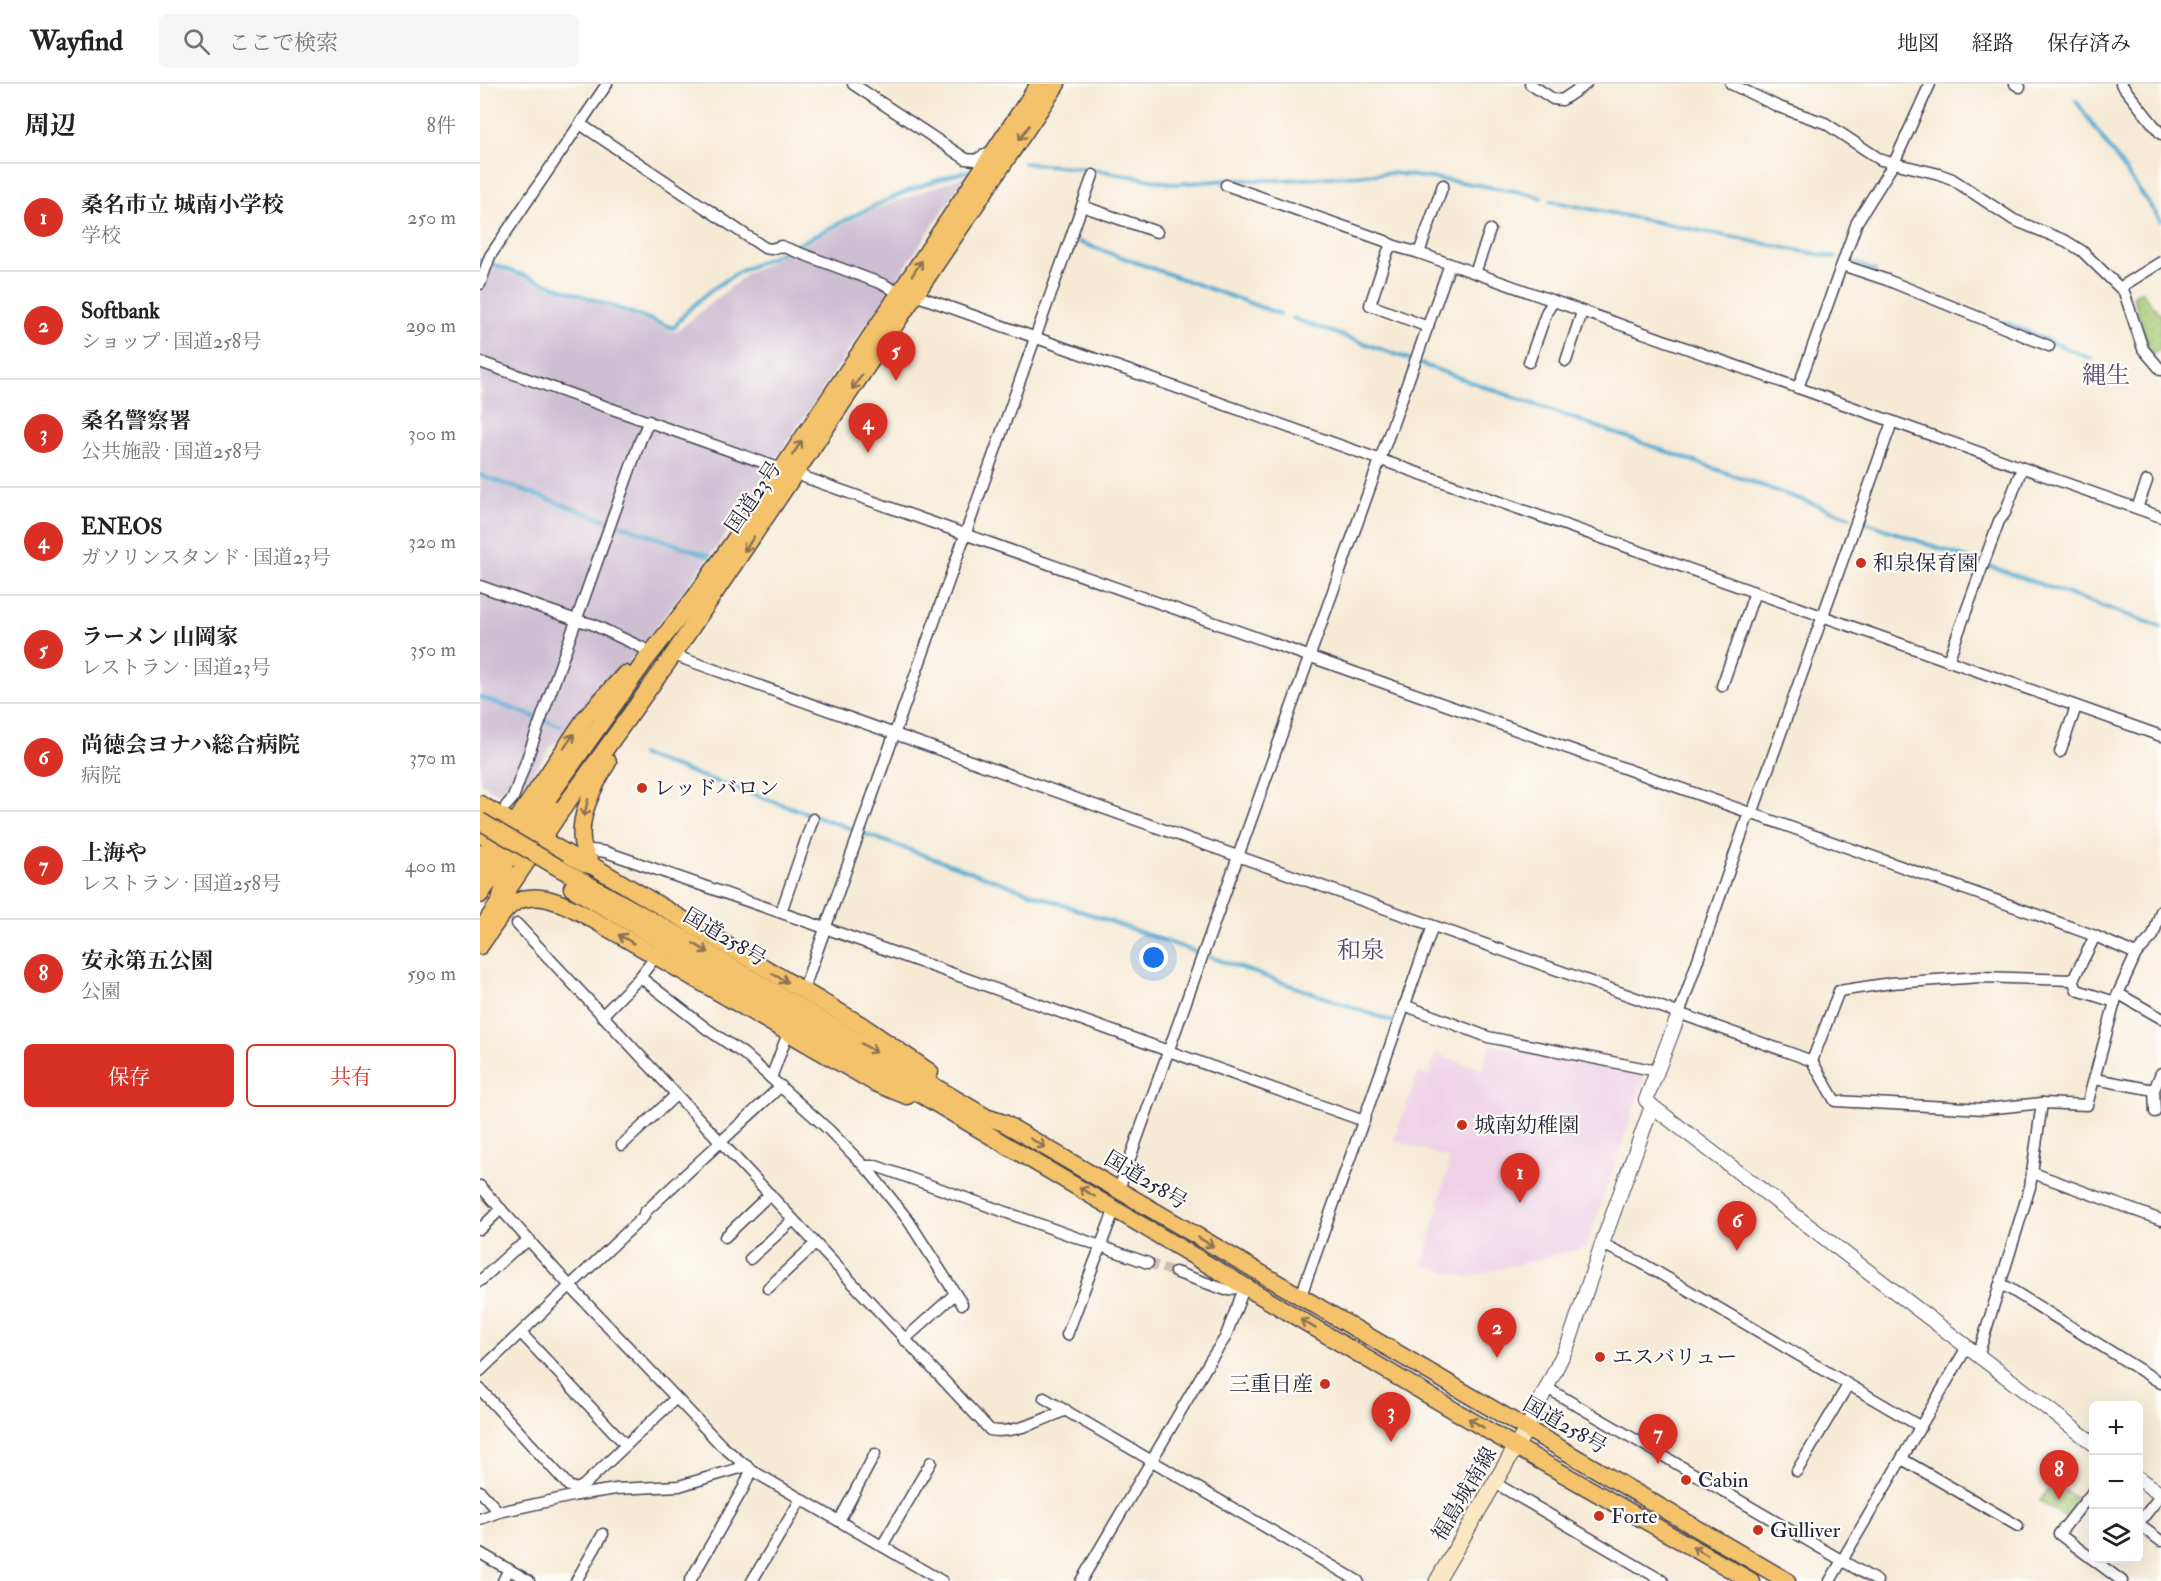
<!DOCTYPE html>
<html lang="ja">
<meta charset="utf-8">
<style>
body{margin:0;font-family:"IM FELL Double Pica","Noto Serif JP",serif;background:#f6f6f6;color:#222}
.controls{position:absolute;right:18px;bottom:18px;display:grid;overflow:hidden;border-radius:9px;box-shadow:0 6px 24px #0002}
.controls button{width:54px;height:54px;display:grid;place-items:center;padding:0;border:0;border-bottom:2px solid #e0e0e0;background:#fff;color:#222;font:30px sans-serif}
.you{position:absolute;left:674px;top:874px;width:21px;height:21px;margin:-15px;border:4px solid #fff;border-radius:50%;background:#1a73e8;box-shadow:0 0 0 9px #1a73e833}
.badge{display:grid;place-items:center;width:39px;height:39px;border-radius:50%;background:#d93025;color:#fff;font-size:20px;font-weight:700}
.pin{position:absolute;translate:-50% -50px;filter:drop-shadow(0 2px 3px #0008)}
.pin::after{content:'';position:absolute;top:32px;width:21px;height:18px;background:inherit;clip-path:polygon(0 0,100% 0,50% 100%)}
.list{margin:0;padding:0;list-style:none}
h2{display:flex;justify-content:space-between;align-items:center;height:78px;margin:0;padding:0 24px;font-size:26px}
h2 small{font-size:20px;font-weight:400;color:#767676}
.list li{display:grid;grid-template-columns:39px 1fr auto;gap:18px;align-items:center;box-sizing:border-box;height:108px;padding:0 24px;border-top:2px solid #e0e0e0}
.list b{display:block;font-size:22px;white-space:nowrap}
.list p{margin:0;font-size:20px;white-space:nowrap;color:#767676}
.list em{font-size:20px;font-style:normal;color:#767676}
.actions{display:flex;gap:12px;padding:18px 24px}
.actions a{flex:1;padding:14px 0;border:2px solid #d93025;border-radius:9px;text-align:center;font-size:21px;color:#d93025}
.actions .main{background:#d93025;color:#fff}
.icon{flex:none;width:33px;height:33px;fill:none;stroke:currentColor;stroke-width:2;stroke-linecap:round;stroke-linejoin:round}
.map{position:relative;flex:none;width:1681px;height:1497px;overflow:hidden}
header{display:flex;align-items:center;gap:36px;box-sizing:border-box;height:84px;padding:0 30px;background:#fff;border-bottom:2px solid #e0e0e0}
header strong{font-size:28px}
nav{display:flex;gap:33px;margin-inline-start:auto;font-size:21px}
.search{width:420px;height:54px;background:#f6f6f6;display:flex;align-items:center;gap:15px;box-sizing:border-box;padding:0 21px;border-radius:9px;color:#767676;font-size:22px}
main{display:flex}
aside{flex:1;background:#fff}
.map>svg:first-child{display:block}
</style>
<header>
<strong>Wayfind</strong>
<div class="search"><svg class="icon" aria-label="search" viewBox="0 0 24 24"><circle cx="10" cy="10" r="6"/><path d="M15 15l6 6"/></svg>ここで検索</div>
<nav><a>地図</a><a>経路</a><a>保存済み</a></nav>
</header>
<main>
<aside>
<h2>周辺<small>8件</small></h2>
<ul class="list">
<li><span class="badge">1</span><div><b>桑名市立 城南小学校</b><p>学校</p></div><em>250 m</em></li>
<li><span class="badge">2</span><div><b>Softbank</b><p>ショップ · 国道258号</p></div><em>290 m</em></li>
<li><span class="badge">3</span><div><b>桑名警察署</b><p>公共施設 · 国道258号</p></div><em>300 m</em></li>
<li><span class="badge">4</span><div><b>ENEOS</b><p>ガソリンスタンド · 国道23号</p></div><em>320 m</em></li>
<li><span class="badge">5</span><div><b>ラーメン 山岡家</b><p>レストラン · 国道23号</p></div><em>350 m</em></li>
<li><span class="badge">6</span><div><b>尚徳会ヨナハ総合病院</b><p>病院</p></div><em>370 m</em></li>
<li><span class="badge">7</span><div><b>上海や</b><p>レストラン · 国道258号</p></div><em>400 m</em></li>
<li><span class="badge">8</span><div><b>安永第五公園</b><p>公園</p></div><em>590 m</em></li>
</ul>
<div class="actions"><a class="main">保存</a><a>共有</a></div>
</aside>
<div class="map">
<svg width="1681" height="1497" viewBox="0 0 1681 1497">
<defs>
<pattern id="grass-dots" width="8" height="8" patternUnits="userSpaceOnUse" patternTransform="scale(1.5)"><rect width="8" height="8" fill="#a3c974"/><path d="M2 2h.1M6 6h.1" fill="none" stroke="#8cac65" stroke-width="1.8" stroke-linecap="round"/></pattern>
<pattern id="park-tufts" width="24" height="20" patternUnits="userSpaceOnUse" patternTransform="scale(1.5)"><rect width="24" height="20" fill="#a3c974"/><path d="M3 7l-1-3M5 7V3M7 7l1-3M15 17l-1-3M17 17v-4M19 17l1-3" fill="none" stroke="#8cac65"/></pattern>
</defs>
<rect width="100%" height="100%" fill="#fdfcf7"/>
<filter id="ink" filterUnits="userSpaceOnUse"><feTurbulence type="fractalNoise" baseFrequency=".0167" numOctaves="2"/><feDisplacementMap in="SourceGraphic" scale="12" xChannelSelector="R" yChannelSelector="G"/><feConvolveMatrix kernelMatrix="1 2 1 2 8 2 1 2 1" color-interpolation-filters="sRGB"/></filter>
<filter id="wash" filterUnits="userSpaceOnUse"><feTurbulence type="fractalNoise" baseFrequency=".008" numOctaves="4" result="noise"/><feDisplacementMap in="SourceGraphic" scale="24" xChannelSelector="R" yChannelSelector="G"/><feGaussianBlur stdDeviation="1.35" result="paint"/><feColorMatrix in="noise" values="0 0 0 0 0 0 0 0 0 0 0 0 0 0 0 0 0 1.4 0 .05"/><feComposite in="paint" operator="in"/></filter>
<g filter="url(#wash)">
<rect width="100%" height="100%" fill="#f6ead6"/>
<path fill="#efd0e6" d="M1011,960L1165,993L1106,1163L989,1193L943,1182L970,1075L914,1056L938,989L949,992L956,970L1002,986Z"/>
<path fill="#cdbed2" d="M486,92L238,462L142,587L75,658L36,711L20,710L0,698V179L196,248L268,189L392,126Z"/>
<path fill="url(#grass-dots)" stroke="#627658" stroke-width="1.5" d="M1661,207L1681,232V265L1673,270L1668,262L1653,212Z"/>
<path fill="url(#park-tufts)" stroke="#627658" stroke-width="1.5" d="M1573,1398L1597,1415L1584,1433L1560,1417Z"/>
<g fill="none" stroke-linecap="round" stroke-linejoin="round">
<g stroke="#52abd0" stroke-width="4">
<path d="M1596,17L1681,137"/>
<path d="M544,79L611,85L695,100L749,96H807L912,89L980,98L1046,109L1061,114"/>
<path d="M1071,117L1356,174"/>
<path d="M599,158L800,230"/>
<path d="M313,163C370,134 427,102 488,87"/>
<path d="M0,176L194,244C207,223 237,201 259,188C274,180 291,174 307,166"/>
<path d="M1373,178L1395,187"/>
<path d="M812,234L929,275"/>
<path d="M1524,238L1612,275"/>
<path d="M941,280L1370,433"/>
<path d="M1672,286L1681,292"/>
<path d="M0,391L126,436"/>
<path d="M1385,438L1681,543"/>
<path d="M138,440L229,472"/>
<path d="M0,613L58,634"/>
<path d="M65,636L81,642"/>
<path d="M161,671L372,745"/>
<path d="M385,750L716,868"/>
<path d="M730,873L914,938"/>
</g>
</g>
</g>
<g filter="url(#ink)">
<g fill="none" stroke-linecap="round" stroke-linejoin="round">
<g stroke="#ccc2b7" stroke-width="10" stroke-dasharray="10 5" stroke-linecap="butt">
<path d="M0,811L37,840"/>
<path d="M668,1179L695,1188"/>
</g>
<g stroke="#424052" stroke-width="13">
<g id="minor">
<path d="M373,0L486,75L495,76L513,66"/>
<path d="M1050,0L1073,15L1082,16L1106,0"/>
<path d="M1251,0L1299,23L1345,39L1401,76L1459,90L1472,95L1534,136L1586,157L1602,167L1644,208L1663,265L1681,286"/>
<path d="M1535,0L1540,3"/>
<path d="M1641,0L1681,50"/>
<path d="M100,40L285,164L291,165L301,162L405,201L420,210"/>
<path d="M746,101L905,157C914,164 928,165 939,169L1681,433"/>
<path d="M602,122L677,148"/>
<path d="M911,162L908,167L890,221L948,243"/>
<path d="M939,169L963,101"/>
<path d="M1362,181L1407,196L1569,262"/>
<path d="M995,189L1010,146"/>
<path d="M0,200L10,172L127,0"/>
<path d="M1641,203L1681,178"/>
<path d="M435,211L1681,652"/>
<path d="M1086,277L1102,228"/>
<path d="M0,278L1566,834L1615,852L1656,870"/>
<path d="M1049,278L1067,227L1074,217"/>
<path d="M1318,304L1377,138L1414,79L1450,0"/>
<path d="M1657,424L1667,397"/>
<path d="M0,502L96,536L112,540L165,565V577"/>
<path d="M193,571L1316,971L1332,977L1355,1017L1505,1025L1562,1019L1607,1021L1636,914L1656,870L1673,852L1681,827"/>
<path d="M1468,577L1519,437L1525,429L1542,384"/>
<path d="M1242,602L1275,508"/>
<path d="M1580,668L1596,623"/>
<path d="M26,722L33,714L160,357L169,337"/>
<path d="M1272,730L1412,338"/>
<path d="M105,765L126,768L345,844L884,1037"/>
<path d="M301,828L333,735"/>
<path d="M37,840L510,1346C532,1351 565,1335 586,1326"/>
<path d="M1615,852L1593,896L1597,906L1635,918"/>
<path d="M160,893L227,945L264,970L349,1046L390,1088L428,1136L482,1220"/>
<path d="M323,907L613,91"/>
<path d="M1639,910L1681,934"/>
<path d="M924,921L1008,953L1177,987"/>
<path d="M1199,930L1269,729"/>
<path d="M122,932L160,893L179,868"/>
<path d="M1332,977L1359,907L1411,899L1501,893L1593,896"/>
<path d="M291,994L308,949"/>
<path d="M1615,995L1674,1006"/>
<path d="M1675,1028L1674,1006L1681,989"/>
<path d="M142,1061L196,1011"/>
<path d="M384,1082H396L668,1179"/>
<path d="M1553,1089L1681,1136"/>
<path d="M0,1102L90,1202L241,1361L271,1386L462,1497"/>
<path d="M639,1105L970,180"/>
<path d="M0,1145L21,1125"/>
<path d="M245,1153L290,1110"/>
<path d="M1122,1160L1160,1178L1441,1343"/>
<path d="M270,1175L313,1136"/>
<path d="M695,1188L746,1206L764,1202"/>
<path d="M0,1197L33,1167L50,1156"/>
<path d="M1519,1202L1527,1203L1681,1299"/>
<path d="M288,1204L335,1160"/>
<path d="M820,1214L953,842"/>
<path d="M41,1249L146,1361"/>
<path d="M587,1251L635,1124"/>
<path d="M424,1256L475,1210"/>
<path d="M1498,1272L1550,1103L1562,1019"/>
<path d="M0,1287L164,1132V1129L301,1002"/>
<path d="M1067,1304L1397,1497"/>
<path d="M0,1305L89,1402L96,1405L97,1411"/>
<path d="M564,1314L878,1497"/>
<path d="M1422,1375L1538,1442"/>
<path d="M1317,1387L1368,1301"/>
<path d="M1015,1399L1183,1497"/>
<path d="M96,1405L103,1402L196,1314"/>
<path d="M1614,1406L1579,1450L1642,1497"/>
<path d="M0,1407L19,1428"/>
<path d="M0,1435L19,1428L97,1411L136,1405L199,1402L267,1382"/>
<path d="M359,1437L395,1370"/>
<path d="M1658,1440L1681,1411"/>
<path d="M1658,1440L1681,1457"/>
<path d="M402,1462L451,1378"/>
<path d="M0,1469L49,1497"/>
<path d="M23,1497L29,1485"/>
<path d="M96,1497L123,1450"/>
<path d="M210,1497L264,1403L271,1386"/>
<path d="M272,1497L321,1415"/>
<path d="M601,1497L731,1275L745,1254L765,1202"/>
<path d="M1350,1497L1487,1263"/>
</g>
</g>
<g stroke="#424052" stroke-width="16">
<g id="tertiary">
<path d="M1172,1022L1614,1360"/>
<path d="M1047,1344L1089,1258L1122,1160L1172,1022L1166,1016L1199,930"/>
<path d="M1658,1394L1681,1411"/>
</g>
</g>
<g stroke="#424052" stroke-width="17">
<path id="secondary" d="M957,1497L1047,1344"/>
</g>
<g stroke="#424052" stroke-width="19">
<g id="primary">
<path d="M0,720L105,780L113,782"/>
<path d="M0,749C25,769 31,782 21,812"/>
<path d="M0,769L23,777L41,771L73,725"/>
</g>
</g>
<g stroke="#424052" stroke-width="19">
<g id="trunk">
<path d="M128,678C111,707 87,751 113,782L383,942L450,988"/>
<path d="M79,784L203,854L506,1033L524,1039L1307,1497"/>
<path d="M0,791L106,633L145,590"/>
<path d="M92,804L1036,1363L1271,1497"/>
<path d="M0,811L165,577L215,513L260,448L559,0"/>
<path d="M0,847L81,727L193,571L577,0"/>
<path d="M0,862C9,850 18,833 29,823C52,803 83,819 105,831L395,999L427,1012"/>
</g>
</g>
<use href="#minor" stroke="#fff" stroke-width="10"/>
<use href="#tertiary" stroke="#fff" stroke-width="14"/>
<use href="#secondary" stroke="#fae7c3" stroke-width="15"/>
<use href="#primary" stroke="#f3c26a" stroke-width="16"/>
<use href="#trunk" stroke="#f3c26a" stroke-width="16"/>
<g stroke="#424052" stroke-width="19" stroke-linecap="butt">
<path id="trunk-bridge" d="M0,737L79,784"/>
</g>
<use href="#trunk-bridge" stroke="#f3c26a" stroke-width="16"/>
</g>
<defs><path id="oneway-shaft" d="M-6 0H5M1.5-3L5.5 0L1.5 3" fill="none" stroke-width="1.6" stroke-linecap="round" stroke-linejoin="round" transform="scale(1.5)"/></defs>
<g stroke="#8a7252">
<use href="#oneway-shaft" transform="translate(544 49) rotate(124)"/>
<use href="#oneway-shaft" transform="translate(437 184) rotate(-57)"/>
<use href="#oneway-shaft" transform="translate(377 298) rotate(124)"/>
<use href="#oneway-shaft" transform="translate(317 364) rotate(-56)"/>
<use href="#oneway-shaft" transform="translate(269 460) rotate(124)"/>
<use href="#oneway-shaft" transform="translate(89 657) rotate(-55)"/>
<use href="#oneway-shaft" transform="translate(106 724) rotate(104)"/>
<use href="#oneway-shaft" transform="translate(146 855) rotate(-150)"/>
<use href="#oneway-shaft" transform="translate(221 864) rotate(31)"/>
<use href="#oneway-shaft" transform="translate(300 894) rotate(31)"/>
<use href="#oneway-shaft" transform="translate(389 964) rotate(30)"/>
<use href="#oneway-shaft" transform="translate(558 1059) rotate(30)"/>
<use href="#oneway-shaft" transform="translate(607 1108) rotate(-150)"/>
<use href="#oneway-shaft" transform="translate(726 1158) rotate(31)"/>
<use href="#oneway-shaft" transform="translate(828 1240) rotate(-149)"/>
<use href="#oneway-shaft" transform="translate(996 1339) rotate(-149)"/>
<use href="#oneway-shaft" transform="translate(1220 1467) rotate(-150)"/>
</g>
</g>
<g fill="#c8321e" stroke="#fdfcf7" stroke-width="2">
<circle cx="1381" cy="479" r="6"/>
<circle cx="162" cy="704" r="6"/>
<circle cx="982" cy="1041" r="6"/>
<circle cx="1120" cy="1273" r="6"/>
<circle cx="845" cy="1300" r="6"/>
<circle cx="1206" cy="1396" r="6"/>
<circle cx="1119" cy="1432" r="6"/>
<circle cx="1278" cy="1446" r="6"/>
</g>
<g text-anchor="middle" stroke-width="4.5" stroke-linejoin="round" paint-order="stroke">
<g font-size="21" fill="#22223b" stroke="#fdfcf7">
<text transform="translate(273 413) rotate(-56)" y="7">国道23号</text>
<text transform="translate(245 853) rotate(31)" y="7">国道258号</text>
<text transform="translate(666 1096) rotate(31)" y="7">国道258号</text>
<text transform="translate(1085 1341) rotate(30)" y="7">国道258号</text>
<text transform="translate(984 1410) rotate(-59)" y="7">福島城南線</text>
</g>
<g font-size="21" fill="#22223b" stroke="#fdfcf7" text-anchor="start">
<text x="1393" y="486">和泉保育園</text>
<text x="174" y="711">レッドバロン</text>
<text x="994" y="1048">城南幼稚園</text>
<text x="1132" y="1280">エスバリュー</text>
<text x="833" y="1307" text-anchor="end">三重日産</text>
<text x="1218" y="1403">Cabin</text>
<text x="1131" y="1439">Forte</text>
<text x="1290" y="1453">Gulliver</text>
</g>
<g font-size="24" fill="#554e73" stroke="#fdfcf7">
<text x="1626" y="299">縄生</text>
<text x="881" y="874">和泉</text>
</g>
</g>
</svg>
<div class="controls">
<button>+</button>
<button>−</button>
<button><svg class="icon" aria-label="layers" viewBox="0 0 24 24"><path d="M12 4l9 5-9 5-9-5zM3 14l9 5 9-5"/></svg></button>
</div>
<div class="you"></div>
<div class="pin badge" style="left:1040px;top:1119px">1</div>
<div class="pin badge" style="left:1017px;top:1274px">2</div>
<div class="pin badge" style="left:911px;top:1358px">3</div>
<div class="pin badge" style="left:388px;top:369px">4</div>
<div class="pin badge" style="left:416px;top:297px">5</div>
<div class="pin badge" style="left:1257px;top:1167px">6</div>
<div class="pin badge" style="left:1178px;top:1380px">7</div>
<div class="pin badge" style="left:1579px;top:1416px">8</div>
</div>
</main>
